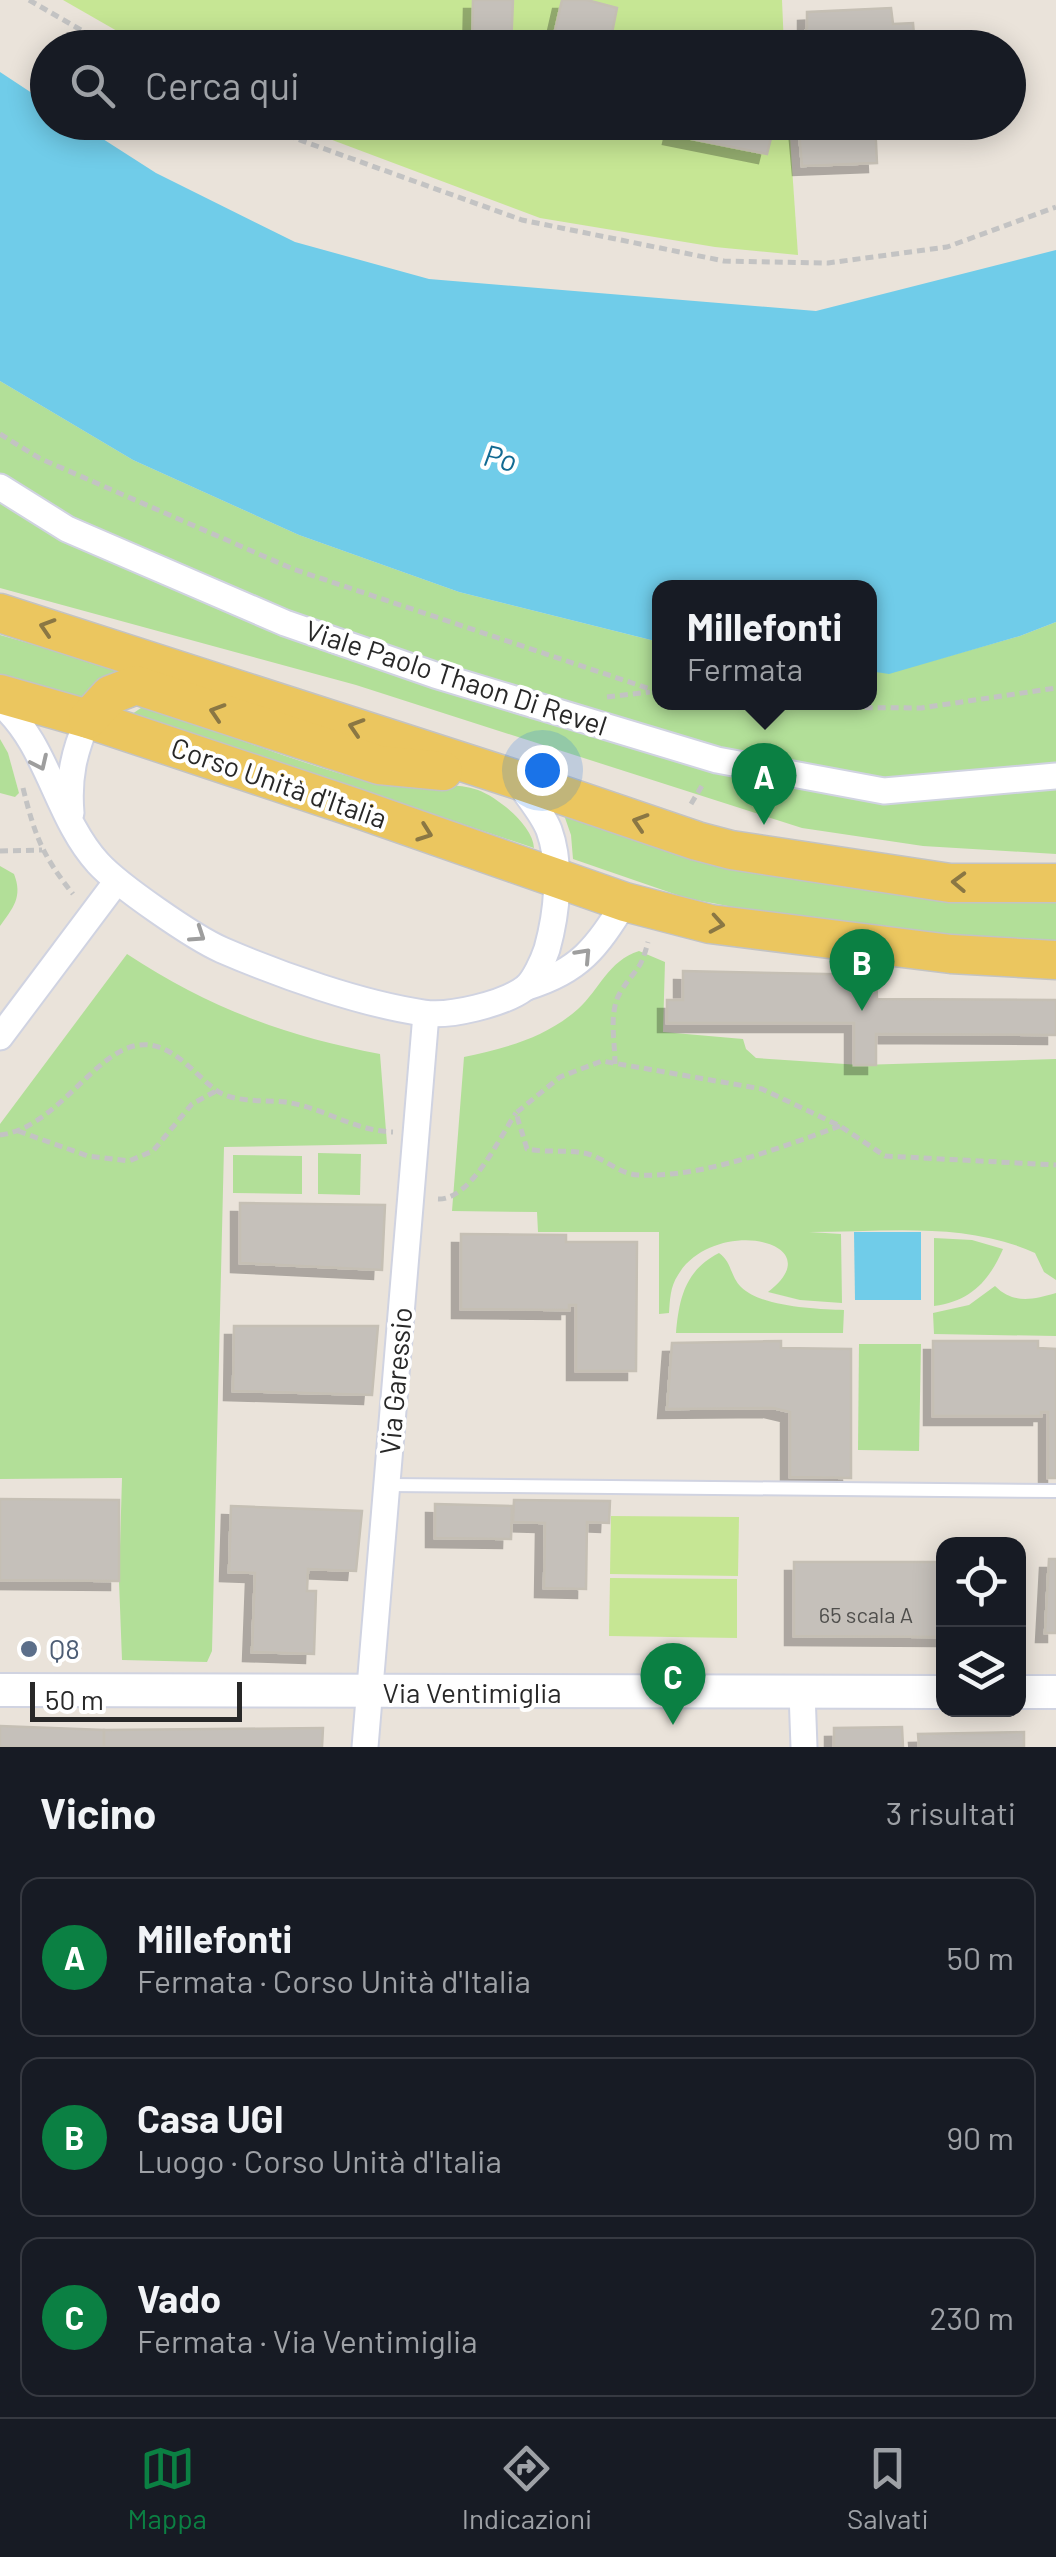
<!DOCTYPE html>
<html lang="it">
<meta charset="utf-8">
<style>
body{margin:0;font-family:Barlow,sans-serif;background:#20242c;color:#f1f3f6}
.controls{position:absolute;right:30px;bottom:30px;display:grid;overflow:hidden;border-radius:20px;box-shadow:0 5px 25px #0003}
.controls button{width:90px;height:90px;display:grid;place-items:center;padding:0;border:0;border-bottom:2px solid #363941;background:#171b24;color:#f1f3f6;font:50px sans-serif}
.scale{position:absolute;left:30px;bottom:25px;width:212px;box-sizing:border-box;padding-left:10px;border:5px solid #282828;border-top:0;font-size:28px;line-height:35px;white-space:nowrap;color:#282828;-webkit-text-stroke:8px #fff;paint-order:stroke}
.you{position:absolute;left:542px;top:770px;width:35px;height:35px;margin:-25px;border:8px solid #fff;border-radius:50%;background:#1a73e8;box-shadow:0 0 0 15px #1a73e833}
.badge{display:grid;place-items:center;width:65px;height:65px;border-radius:50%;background:#0b8043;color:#fff;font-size:32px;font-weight:700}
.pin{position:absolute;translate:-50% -82px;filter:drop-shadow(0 2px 5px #0008)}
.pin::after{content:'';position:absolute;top:52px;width:35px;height:30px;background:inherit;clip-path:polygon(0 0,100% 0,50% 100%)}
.popup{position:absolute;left:652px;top:580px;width:225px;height:130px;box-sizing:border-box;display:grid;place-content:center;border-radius:20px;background:#171b24;filter:drop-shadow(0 2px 8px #0005);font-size:32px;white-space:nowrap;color:#9ea1a6}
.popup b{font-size:38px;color:#f1f3f6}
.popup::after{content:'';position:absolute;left:50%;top:100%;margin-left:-20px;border:20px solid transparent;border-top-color:#171b24}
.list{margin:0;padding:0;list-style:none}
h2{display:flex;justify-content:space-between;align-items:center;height:130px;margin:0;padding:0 40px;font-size:42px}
h2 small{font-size:32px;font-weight:400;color:#9ea1a6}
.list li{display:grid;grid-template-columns:65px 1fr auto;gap:30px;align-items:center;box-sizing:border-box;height:160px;margin:0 20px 20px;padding:0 20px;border:2px solid #363941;border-radius:20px}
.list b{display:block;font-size:38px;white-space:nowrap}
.list p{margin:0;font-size:32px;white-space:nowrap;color:#9ea1a6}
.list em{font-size:32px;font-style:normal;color:#9ea1a6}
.icon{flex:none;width:55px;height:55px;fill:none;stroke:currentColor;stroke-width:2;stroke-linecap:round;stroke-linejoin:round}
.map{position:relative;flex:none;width:1056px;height:1747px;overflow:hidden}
.search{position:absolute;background:#171b24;box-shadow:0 5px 25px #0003;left:30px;right:30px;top:30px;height:110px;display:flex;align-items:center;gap:25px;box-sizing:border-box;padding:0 35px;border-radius:55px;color:#9ea1a6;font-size:38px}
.sheet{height:670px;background:#171b24}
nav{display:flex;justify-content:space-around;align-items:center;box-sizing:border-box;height:140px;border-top:2px solid #363941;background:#171b24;font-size:28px;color:#9ea1a6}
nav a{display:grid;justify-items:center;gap:5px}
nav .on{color:#0b8043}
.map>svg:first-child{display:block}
</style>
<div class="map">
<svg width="1056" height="1747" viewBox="0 0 1056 1747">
<defs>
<filter id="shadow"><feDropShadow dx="-9" dy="9" stdDeviation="0" flood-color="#0004"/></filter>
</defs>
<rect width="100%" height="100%" fill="#eae3da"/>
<g fill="#b2df98">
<path d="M0,381L133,460L299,535L459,592L659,642V702H869V671L889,673L1020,636L1056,622V854L923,846L802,828L356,685L0,588Z"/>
<path d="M0,635L130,672L85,698L0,674Z"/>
<path d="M144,706C221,732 299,764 378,784C410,792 447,779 478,790C499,798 533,826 534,848L132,714Z"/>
<path d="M0,739L8,753L19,793L15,797L0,793Z"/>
<path d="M564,815L744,869L963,902H1056V942L954,936L733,907L686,898L573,859L571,835Z"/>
<path d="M0,866L14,874C23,897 13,908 0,926Z"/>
<path d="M639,951L665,962L663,1032L743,1039L746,1049L756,1058L860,1065L1056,1059V1280L1044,1272L1035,1253C965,1221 884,1232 809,1232L841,1234L842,1303L800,1300L768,1292C835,1241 714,1215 678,1275C670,1287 670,1300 669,1313L659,1314V1232H538L537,1212L452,1211L464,1057C506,1048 545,1038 578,1009C600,989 608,961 639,951Z"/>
<path d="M127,954C207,1007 285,1036 380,1054L387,1144L224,1147L212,1651L207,1662L122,1660L119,1581L122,1478L0,1479V1124Z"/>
<path d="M318,1153L361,1154L360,1195L318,1194Z"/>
<path d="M233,1155L302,1156V1194L233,1193Z"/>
<path d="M934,1238L972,1240L1003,1249C989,1281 971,1301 934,1306Z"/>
<path d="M719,1253C732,1262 730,1276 741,1287C761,1307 816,1309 844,1310L843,1333H676C679,1299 685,1270 719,1253Z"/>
<path d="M995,1286C1013,1304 1032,1300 1056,1293V1336L934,1334L933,1313L969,1305Z"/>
<path d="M859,1344H921L919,1451L858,1450Z"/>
</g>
<g fill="#c6e694">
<path d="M63,0H782L784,47H145Z"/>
<path d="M287,123H789L798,255L715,247L540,218Z"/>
<path d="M611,1516L739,1517L738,1576L610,1574Z"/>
<path d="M610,1578L737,1579V1638L609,1636Z"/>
</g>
<g fill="#70cce9">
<path d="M0,72L47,103L48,122L78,123L156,173L295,242L429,279L816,311L1056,250V622L1020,636L889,674L869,671V588H659V642L459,592L299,535L133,460L0,381Z"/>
<path d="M854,1232H921V1300H855Z"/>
</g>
<g fill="#c5c0ba" stroke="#c5bfb4" stroke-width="2.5" filter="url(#shadow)">
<path d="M473,0H513L511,48H472Z"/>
<path d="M562,0H587L617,8L609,48H551Z"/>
<path d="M891,8L893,24L913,23L915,48H794L807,28V12Z"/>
<path d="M675,122H775L767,154L672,135Z"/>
<path d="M798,122H875L877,163L802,166Z"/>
<path d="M683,971L876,975L877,999L1056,1000V1035L876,1034V1065H854V1023H667V1000H683Z"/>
<path d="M240,1203L385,1205L382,1270L240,1263Z"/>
<path d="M461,1234L566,1235V1242H637L636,1371H576V1305H569V1310L461,1309Z"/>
<path d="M234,1326H378L372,1395L233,1391Z"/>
<path d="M781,1341V1348L851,1349V1478L790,1477V1412L773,1408L667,1409L672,1343Z"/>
<path d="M933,1341H1038V1348L1056,1349V1478H1048V1412H1041V1416H933Z"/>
<path d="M0,1499L119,1500V1581L0,1580Z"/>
<path d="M514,1500L610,1501L609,1523L587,1522L586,1589L544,1588L545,1523L513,1522Z"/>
<path d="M435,1504L512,1506L511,1539L435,1538Z"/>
<path d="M231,1506L362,1511L356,1571L308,1569L307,1591H316L314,1654L252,1652L255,1573L229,1572Z"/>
<path d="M1049,1559H1056V1633H1045Z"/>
<path d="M794,1562H944V1637L794,1636Z"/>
<path d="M0,1726L104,1730V1747H0Z"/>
<path d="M902,1727L903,1747H834V1728Z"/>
<path d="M323,1728L322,1747H104V1730Z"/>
<path d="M1024,1732V1747H919L918,1734Z"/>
</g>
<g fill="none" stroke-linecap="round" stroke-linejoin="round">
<g stroke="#d0d3e1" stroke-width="16">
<path id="lane" d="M388,1485L1056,1491"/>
</g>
<g stroke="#d0d3e1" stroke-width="29">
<g id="street">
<path d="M0,487L67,529L285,623L435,675L717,760L884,791L1056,776"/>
<path d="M0,703C48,744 56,817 98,863C119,886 193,937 222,950C280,975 361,1004 424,1013C449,1017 504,1004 525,988C534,981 543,961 547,949C557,913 562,866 549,830C542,812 526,795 516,779"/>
<path d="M71,813C68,777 74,752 88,719"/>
<path d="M527,987C580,971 596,948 625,902"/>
<path d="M0,1037L117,881"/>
<path d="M802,1692L804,1747"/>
<path d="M365,1747L426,1014"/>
</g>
</g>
<g stroke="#d0d3e1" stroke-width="36">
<g id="secondary">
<path d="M0,1690L944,1692"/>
<path d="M1018,1692H1056"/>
</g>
</g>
<g stroke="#c3c3c3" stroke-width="41">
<g id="primary">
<path d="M0,613L515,779L697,841L731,850L950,883H1056"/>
<path d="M0,694L88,719L356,808L625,902L710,924L951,954L1056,960"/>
<path d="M88,719L110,695L136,685L379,765L443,771"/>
</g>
</g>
<g stroke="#c3c3c3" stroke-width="5" stroke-dasharray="8 5" stroke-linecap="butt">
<path d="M29,0L112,48"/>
<path d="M250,122L522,220L724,261L828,263L947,247L1056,207"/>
<path d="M0,434L39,458L293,569L659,692"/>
<path d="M607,697L650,692"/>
<path d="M748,702L786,707L921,708L1056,688"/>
<path d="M23,788C35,836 42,855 73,894"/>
<path d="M691,804L703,784"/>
<path d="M0,851L42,850"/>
<path d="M615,1064C615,1040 608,1012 621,991C636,967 640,973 648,942"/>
<path d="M840,1126C779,1148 703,1178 638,1175C620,1174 605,1159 588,1154C569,1149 547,1153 527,1149L516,1113L560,1077L602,1061L762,1089L840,1126L885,1156L1056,1165"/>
<path d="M18,1131L88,1156L129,1161L153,1151L192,1104L216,1091"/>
<path d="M0,1135C57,1128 95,1050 139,1045C171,1041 193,1073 216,1090C234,1104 269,1099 291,1103C327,1110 356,1131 393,1132"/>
<path d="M438,1199C471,1200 499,1138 516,1113"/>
</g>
<use href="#lane" stroke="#fff" stroke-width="12"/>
<use href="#street" stroke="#fff" stroke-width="25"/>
<use href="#secondary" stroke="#fff" stroke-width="32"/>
<use href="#primary" stroke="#ebc65f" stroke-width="38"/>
</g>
<defs><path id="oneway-chevron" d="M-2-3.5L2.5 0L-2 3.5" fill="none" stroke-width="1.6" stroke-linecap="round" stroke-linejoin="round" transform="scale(2.5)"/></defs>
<g stroke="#8a7744">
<use href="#oneway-chevron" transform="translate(47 627) rotate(-162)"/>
<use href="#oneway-chevron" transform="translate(217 712) rotate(-162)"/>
<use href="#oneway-chevron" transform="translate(356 727) rotate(-162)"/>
<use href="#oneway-chevron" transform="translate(640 822) rotate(-162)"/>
<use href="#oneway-chevron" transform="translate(425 833) rotate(20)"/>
<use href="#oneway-chevron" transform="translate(959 882) rotate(-178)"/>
<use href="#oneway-chevron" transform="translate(717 924) rotate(10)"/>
</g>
<g stroke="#9e9e9e">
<use href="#oneway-chevron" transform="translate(40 763) rotate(65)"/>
<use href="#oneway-chevron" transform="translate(198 935) rotate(34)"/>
<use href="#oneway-chevron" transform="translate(584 955) rotate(-47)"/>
</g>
<circle fill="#5c6f8a" stroke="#fff" stroke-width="4" cx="29" cy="1649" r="10"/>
<g text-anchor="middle" stroke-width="8" stroke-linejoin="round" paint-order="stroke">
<g font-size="22" fill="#4f4e4c">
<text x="866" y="1623">65 scala A</text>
</g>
<g font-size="28" fill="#282828" stroke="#fff">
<text transform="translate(456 678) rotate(18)" y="10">Viale Paolo Thaon Di Revel</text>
<text transform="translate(279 783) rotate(19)" y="10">Corso Unità d'Italia</text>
<text transform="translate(396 1381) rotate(-85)" y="10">Via Garessio</text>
<text x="472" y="1703">Via Ventimiglia</text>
</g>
<g font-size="28" fill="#4e5e75" stroke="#fff" text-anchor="start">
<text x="49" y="1659">Q8</text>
</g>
<g font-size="30" font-style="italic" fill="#126a92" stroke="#fff">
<text transform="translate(500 459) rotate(13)" y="10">Po</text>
</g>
</g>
</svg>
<div class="controls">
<button><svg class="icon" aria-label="locate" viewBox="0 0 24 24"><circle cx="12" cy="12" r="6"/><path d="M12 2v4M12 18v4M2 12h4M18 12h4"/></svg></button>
<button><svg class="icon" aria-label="layers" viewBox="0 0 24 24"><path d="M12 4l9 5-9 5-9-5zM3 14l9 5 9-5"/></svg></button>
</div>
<div class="scale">50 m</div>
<div class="you"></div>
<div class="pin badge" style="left:764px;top:825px">A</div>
<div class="popup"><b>Millefonti</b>Fermata</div>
<div class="pin badge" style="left:862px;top:1011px">B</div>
<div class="pin badge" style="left:673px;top:1725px">C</div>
<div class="search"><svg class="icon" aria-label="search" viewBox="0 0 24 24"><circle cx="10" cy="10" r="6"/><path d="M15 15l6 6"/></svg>Cerca qui</div>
</div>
<section class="sheet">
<h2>Vicino<small>3 risultati</small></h2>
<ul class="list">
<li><span class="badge">A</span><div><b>Millefonti</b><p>Fermata · Corso Unità d'Italia</p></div><em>50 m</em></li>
<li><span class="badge">B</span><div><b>Casa UGI</b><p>Luogo · Corso Unità d'Italia</p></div><em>90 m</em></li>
<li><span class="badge">C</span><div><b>Vado</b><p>Fermata · Via Ventimiglia</p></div><em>230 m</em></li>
</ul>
</section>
<nav>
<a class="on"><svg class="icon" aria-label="map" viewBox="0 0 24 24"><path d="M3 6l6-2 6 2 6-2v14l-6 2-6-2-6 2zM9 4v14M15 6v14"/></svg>Mappa</a>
<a><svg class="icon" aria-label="directions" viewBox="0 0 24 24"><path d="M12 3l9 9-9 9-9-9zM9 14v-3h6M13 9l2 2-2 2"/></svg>Indicazioni</a>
<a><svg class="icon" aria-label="saved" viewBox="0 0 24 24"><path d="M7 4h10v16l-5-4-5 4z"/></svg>Salvati</a>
</nav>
